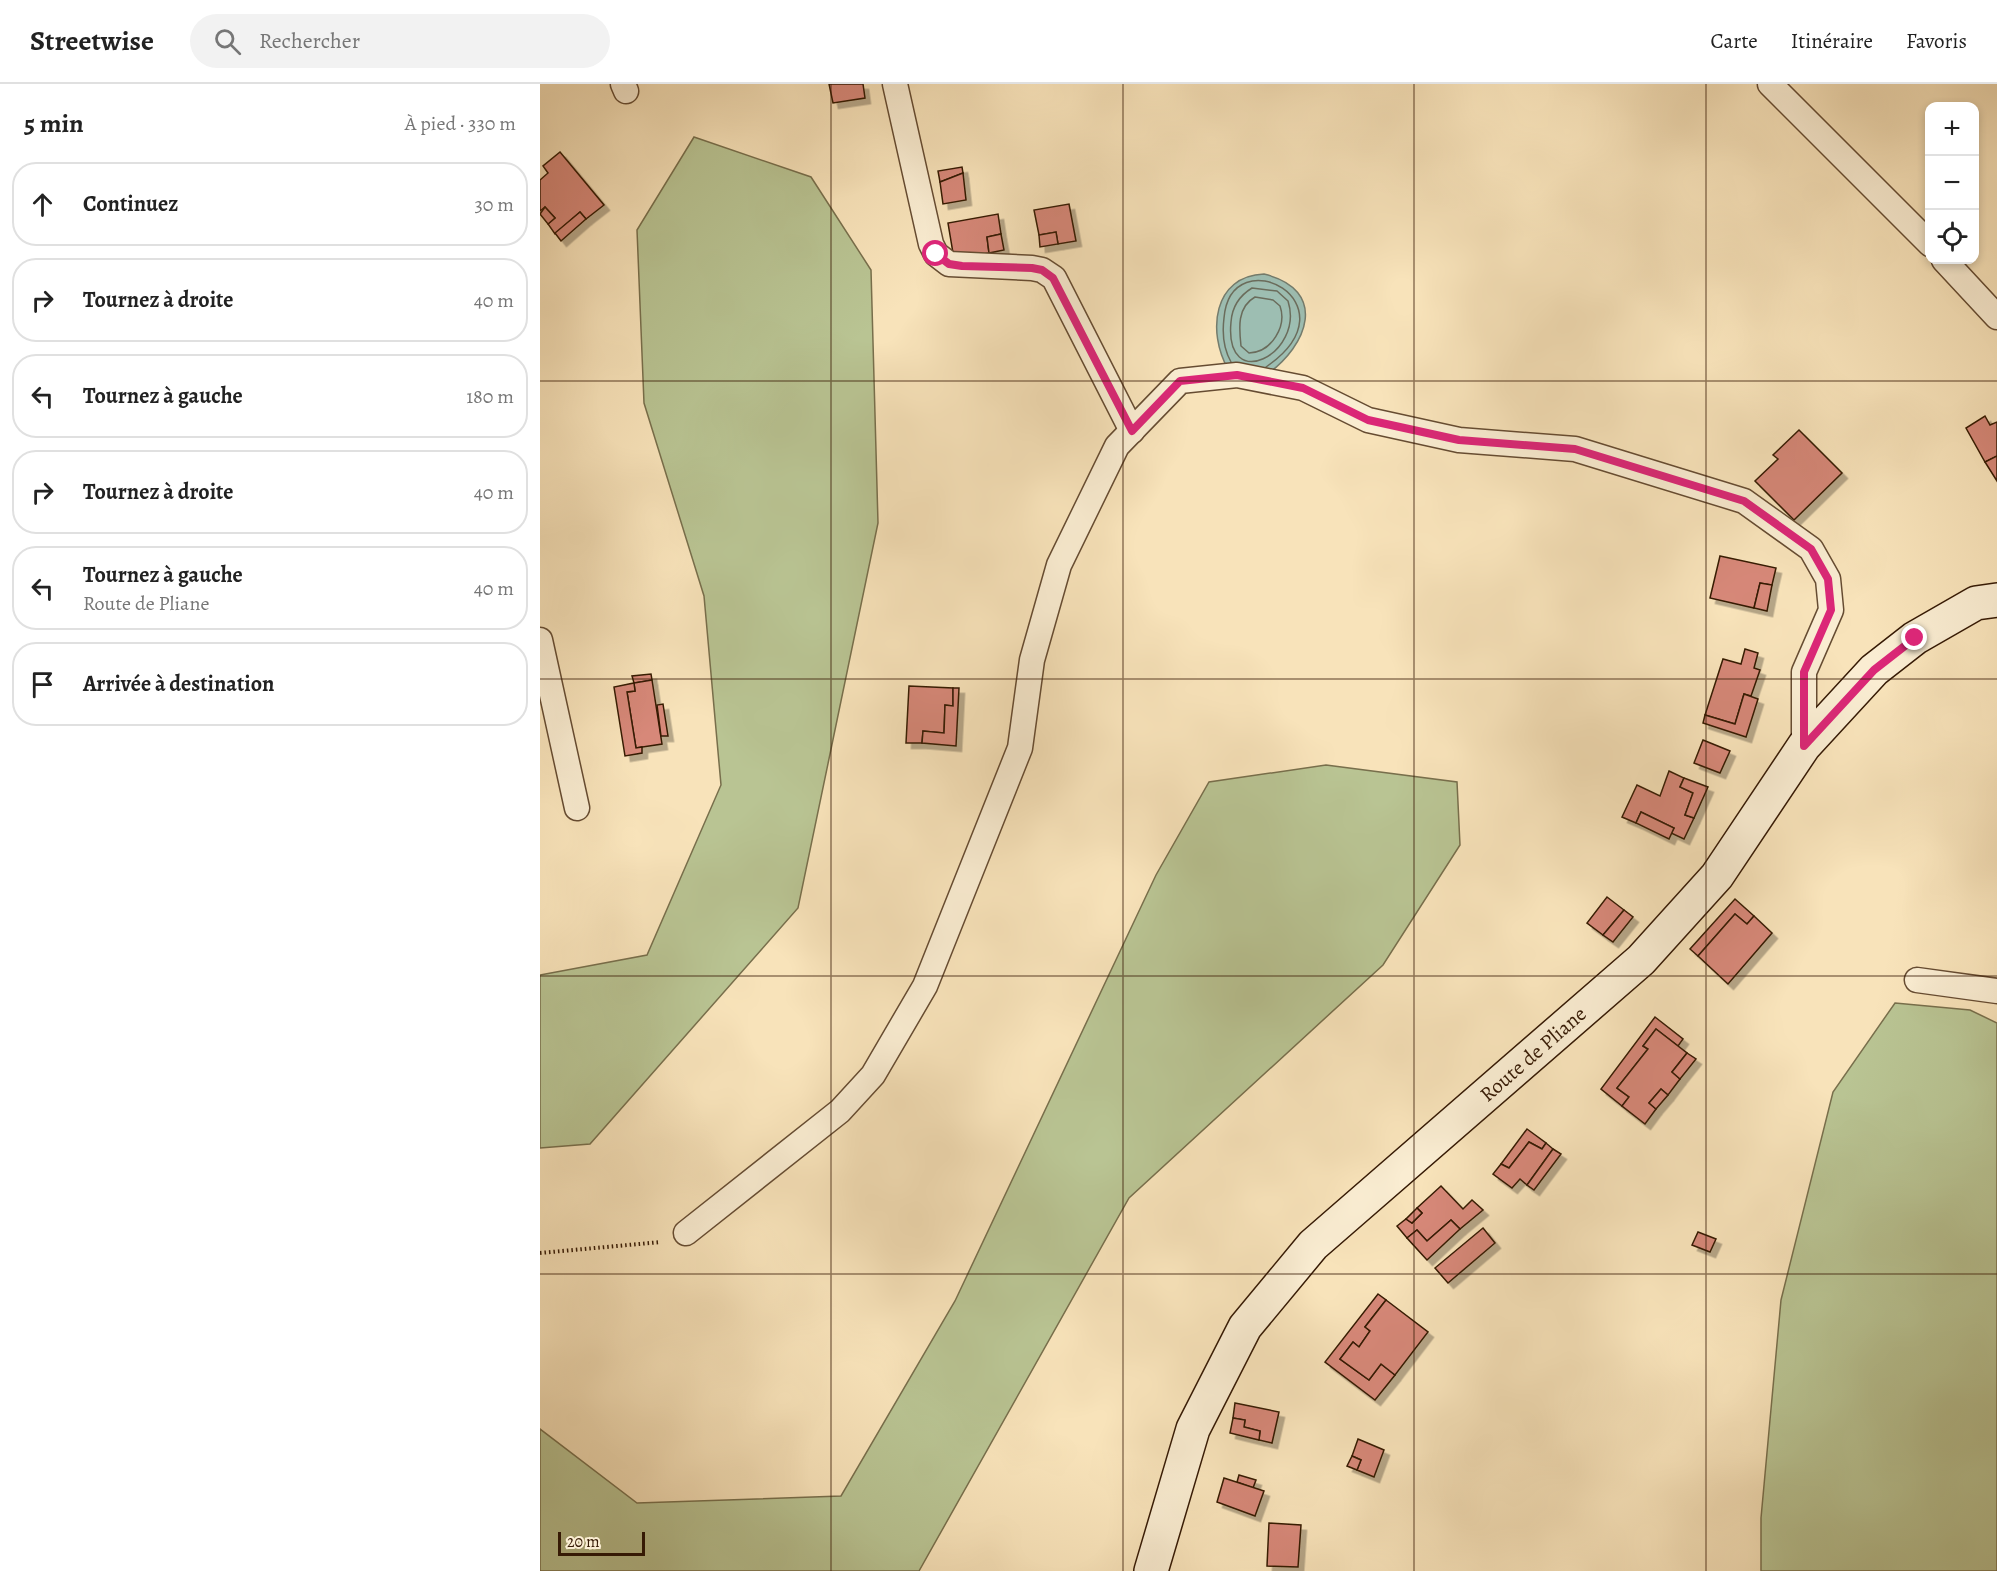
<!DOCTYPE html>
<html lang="fr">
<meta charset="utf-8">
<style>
body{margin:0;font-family:Alegreya,serif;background:#f2f2f2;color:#222}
.controls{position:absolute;right:18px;top:18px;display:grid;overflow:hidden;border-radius:12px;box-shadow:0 3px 9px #0003}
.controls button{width:54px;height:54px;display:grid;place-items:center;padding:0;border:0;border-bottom:2px solid #e0e0e0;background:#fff;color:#222;font:30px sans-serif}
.scale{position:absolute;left:18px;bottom:15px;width:87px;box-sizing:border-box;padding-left:6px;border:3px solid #361a05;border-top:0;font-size:16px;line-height:21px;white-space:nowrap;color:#361a05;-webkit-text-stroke:4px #faedd2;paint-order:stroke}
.stop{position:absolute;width:18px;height:18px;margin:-14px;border:4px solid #db2777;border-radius:50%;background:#fff}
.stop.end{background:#db2777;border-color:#fff;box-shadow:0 2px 6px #0008}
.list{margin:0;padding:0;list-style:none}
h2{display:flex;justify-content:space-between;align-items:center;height:78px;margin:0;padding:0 24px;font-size:26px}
h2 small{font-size:20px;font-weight:400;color:#767676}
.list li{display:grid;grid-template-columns:39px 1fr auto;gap:18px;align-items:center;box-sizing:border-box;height:84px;margin:0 12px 12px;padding:0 12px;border:2px solid #e0e0e0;border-radius:24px}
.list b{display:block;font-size:22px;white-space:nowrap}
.list p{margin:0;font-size:20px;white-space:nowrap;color:#767676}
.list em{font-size:20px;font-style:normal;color:#767676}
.icon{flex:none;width:33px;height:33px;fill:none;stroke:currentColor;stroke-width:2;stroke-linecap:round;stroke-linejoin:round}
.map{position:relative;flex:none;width:1457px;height:1487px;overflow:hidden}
header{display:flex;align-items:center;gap:36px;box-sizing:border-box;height:84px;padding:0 30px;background:#fff;border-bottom:2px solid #e0e0e0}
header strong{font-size:28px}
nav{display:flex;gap:33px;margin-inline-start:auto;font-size:21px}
.search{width:420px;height:54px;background:#f2f2f2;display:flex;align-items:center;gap:15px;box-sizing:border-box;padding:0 21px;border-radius:33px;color:#767676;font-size:22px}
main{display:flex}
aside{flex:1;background:#fff}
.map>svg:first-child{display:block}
</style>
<header>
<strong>Streetwise</strong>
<div class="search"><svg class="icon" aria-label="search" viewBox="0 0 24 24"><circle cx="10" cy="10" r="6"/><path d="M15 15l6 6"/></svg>Rechercher</div>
<nav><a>Carte</a><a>Itinéraire</a><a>Favoris</a></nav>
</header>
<main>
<aside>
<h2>5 min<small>À pied · 330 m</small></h2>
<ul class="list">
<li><svg class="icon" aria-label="ahead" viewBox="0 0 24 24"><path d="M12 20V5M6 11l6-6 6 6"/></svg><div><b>Continuez</b></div><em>30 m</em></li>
<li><svg class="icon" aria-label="right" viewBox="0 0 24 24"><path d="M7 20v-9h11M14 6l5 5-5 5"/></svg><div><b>Tournez à droite</b></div><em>40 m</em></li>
<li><svg class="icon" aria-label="left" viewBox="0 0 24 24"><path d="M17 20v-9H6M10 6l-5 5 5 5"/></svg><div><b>Tournez à gauche</b></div><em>180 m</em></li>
<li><svg class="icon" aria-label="right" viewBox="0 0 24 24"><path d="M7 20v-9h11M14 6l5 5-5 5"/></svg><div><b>Tournez à droite</b></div><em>40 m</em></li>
<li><svg class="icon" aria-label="left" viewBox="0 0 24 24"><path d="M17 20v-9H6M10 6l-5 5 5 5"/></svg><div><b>Tournez à gauche</b><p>Route de Pliane</p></div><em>40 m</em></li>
<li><svg class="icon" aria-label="arrive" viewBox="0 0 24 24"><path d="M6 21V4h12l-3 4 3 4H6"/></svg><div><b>Arrivée à destination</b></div></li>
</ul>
</aside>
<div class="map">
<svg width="1457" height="1487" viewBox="0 0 1457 1487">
<defs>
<filter id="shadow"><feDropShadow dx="5.5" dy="5.5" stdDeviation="0" flood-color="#0004"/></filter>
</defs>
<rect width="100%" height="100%" fill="#f8e3ba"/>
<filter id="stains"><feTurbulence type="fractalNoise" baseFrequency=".00333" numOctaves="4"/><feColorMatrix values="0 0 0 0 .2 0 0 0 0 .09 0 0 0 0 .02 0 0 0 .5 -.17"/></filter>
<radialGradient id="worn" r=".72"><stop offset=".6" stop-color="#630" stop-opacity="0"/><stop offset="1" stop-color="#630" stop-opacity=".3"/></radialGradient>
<g fill="#b9c493" stroke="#786f4c" stroke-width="1.5">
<path d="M154,53L271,93L331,186L338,439L258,824L50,1060L0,1064V891L107,871L181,701L164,512L104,319L97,146Z"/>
<path d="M786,681L917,698L920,761L843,881L589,1114L379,1487H0V1345L97,1419L301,1412L415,1217L616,791L669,698Z"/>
<path d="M1355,919L1430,926L1457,939V1487H1221V1434L1241,1216L1293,1008Z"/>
</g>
<path fill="#9dbeb2" stroke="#747c6d" stroke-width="1.5" d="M724,190C789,206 768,262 726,291L688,285C667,248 673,192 724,190Z"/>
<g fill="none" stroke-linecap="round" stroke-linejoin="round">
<g stroke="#6a6c5c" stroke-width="1.5">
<path d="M712,204L737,207L748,217C765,270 684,311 691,238C692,223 699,212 712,204Z"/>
<path d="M715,213L733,216L740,222C747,242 732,268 709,269L701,262C699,244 697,223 715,213Z"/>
<path d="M691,278C683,264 682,250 684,234C691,153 819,219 726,283"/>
</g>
</g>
<g fill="#d78879" stroke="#361a05" stroke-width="1.5" filter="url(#shadow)">
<path d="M289,0H323L325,14L293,19Z"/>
<path d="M20,68L64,121L46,135L40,128L15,150L8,140L15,134L5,123L0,127V96L8,89L3,82Z"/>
<path d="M422,83L423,89L400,98L398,87Z"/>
<path d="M423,89L426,116L403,120L400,98Z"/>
<path d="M529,120L536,157L518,160L516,148L499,151L494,126Z"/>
<path d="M5,123L15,134L8,140L0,130Z"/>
<path d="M40,128L46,135L21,157L15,149Z"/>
<path d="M458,130L461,150L447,153L449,169L414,175L408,139Z"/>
<path d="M516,148L518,160L500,163L499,151Z"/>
<path d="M461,150L464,166L449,169L447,153Z"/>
<path d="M1445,332L1450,341L1457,338V372L1445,378L1426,344Z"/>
<path d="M1259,346L1302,389L1254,436L1215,397L1238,375L1233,371Z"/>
<path d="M1457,372V397L1445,378Z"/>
<path d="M1180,472L1236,484L1232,501L1220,499L1214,524L1170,514Z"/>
<path d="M1220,499L1232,501L1227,527L1214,524Z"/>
<path d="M1205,565L1218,569L1214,584L1220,586L1211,612L1204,610L1195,640L1165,631L1183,575L1201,580Z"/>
<path d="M111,590L112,596L94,599L92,592Z"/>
<path d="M112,596L122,660L96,664L87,608L95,607L94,599Z"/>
<path d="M94,599L95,607L87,608L96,664L102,663V669L85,672L74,603Z"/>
<path d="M369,602L413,604V622L405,621L404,649L383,647L382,659H366Z"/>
<path d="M413,604H419L416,662L382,659L383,647L404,649L405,621L413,622Z"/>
<path d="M1204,610L1218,615L1206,653L1163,639L1165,631L1195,640Z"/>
<path d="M123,620L128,652H121L117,621Z"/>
<path d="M1163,656L1190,667L1180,689L1154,679Z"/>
<path d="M1129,687L1144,694L1140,703L1153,709L1145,731L1154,734L1144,755L1131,749L1134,744L1101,728L1096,739L1082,733L1097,701L1120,712Z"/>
<path d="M1144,694L1168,703L1154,734L1145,731L1153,709L1140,703Z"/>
<path d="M1101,728L1134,744L1129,755L1096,739Z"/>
<path d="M1067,813L1084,826L1063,851L1047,839Z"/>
<path d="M1195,815L1214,832L1207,840L1195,830L1158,872L1150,865Z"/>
<path d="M1084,826L1093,833L1073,858L1063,851Z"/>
<path d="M1195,830L1207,840L1214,832L1232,849L1188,900L1158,872Z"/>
<path d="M1115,933L1143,955L1138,962L1116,945L1103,962L1108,965L1077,1004L1089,1013L1082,1022L1061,1005Z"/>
<path d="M1116,945L1147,969L1132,988L1140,995L1128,1011L1121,1005L1109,1019L1116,1025L1105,1040L1082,1022L1089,1013L1077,1004L1108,965L1103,962Z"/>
<path d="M1147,969L1156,975L1140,995L1132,988Z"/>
<path d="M1121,1005L1128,1011L1116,1025L1109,1019Z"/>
<path d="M987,1045L1006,1059L1002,1065L989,1058L969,1084L961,1080Z"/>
<path d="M989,1058L1002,1065L1006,1059L1013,1065L987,1101L980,1095L972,1104L953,1090L961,1080L969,1084Z"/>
<path d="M1013,1065L1021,1070L994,1106L987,1101Z"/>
<path d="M901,1102L923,1125L932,1116L943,1126L920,1145L911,1136L887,1157L877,1146L867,1154L857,1142L866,1135L872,1139L882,1129L877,1124Z"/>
<path d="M877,1124L882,1129L872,1139L866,1135Z"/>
<path d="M911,1136L920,1145L887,1176L867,1154L877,1146L887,1157Z"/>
<path d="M943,1144L955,1159L908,1199L895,1184Z"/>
<path d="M1158,1148L1176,1155L1170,1168L1152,1161Z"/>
<path d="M838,1210L846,1216L825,1243L830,1247L819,1263L813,1258L800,1275L829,1296L841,1280L855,1291L835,1316L785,1278Z"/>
<path d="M846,1216L888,1248L855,1291L841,1280L829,1296L800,1275L813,1258L819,1263L830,1247L825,1243Z"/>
<path d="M695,1319L739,1328L732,1359L719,1356L720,1347L704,1343L705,1336L693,1334Z"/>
<path d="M693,1334L705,1336L704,1343L720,1347L719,1356L690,1349Z"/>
<path d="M818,1355L844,1366L834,1393L817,1386L821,1376L812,1372Z"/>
<path d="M812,1372L821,1376L817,1386L807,1382Z"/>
<path d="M699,1391L716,1396L713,1404L697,1398Z"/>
<path d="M684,1394L724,1407L715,1432L677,1418Z"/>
<path d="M729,1439L761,1441L758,1483L727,1482Z"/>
</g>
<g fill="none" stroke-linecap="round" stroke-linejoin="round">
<g stroke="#664c32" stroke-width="27">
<g id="street">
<path d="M83,0L86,7"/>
<path d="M355,0L391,160L396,170L409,180L492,184L502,186L514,194L592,347"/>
<path d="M1230,0L1390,160"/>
<path d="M1404,176L1457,233"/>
<path d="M0,556L37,724"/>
<path d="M1377,896L1457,907"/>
<path d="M146,1149L300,1027L333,991L385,902L480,664L492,576L519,481L577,362L640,297L697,291L763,304L828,336L919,356L1035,365L1204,417L1271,465L1288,495L1291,526L1264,588V662"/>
</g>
</g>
<g stroke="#361a05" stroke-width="36">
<path id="secondary" d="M611,1487L653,1345L705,1243L773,1161L1101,876L1177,792L1264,662L1334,586L1375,554L1436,519L1457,516"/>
</g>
<path stroke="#361a05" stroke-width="4" stroke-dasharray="1.5 3" stroke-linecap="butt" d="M0,1169L121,1158"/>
<use href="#street" stroke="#faedd2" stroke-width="24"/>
<use href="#secondary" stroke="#faedd2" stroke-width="33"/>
</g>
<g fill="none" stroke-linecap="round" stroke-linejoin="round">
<path stroke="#db2777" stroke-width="8" d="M396,170L409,180L422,182L492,184L502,186L513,194L592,347L640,297L697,291L763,304L828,336L919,356L1035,365L1204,417L1271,465L1288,495L1291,526L1264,588V662L1334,586L1375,554"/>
</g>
<path fill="none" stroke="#361a05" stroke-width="1.5" stroke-opacity="0.55" d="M291,0V1487M583,0V1487M874,0V1487M1166,0V1487M0,297H1457M0,595H1457M0,892H1457M0,1190H1457"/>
<g text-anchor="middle" stroke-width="6" stroke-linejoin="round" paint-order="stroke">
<g font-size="21" fill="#361a05" stroke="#faedd2">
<text transform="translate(993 970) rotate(-41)" y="7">Route de Pliane</text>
</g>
</g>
<rect width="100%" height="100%" filter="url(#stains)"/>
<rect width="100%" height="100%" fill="url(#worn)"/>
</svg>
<div class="controls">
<button>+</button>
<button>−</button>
<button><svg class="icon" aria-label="locate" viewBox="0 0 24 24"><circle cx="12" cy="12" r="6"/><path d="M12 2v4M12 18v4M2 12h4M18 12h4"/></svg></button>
</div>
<div class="scale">20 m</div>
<div class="stop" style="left:396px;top:170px"></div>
<div class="stop end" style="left:1375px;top:554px"></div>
</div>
</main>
